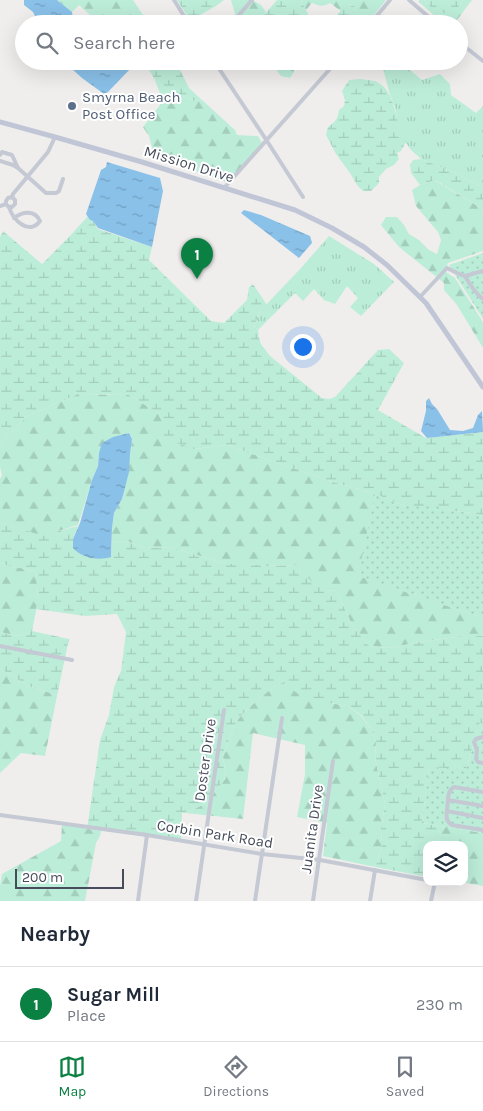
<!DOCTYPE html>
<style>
body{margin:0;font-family:Karla,sans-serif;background:#f6f6f7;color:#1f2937}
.controls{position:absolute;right:15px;bottom:15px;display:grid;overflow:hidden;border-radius:10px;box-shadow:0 5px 20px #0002}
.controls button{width:45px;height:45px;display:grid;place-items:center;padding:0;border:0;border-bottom:1px solid #e0e1e3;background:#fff;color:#1f2937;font:25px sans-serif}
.scale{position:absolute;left:15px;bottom:12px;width:109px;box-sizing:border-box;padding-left:5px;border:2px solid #464c5a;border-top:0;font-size:14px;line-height:18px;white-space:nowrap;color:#464c5a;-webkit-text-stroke:4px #fff;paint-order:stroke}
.you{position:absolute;left:302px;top:346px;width:18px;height:18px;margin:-12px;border:4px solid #fff;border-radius:50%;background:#1a73e8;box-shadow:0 0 0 8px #1a73e833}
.badge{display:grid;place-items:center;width:32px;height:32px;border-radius:50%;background:#0b8043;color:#fff;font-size:16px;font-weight:700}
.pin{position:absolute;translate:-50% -41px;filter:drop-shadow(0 1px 2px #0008)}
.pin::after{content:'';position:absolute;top:26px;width:18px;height:15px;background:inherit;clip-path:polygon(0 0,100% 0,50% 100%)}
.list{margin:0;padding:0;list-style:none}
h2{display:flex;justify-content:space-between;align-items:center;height:65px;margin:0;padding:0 20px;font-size:21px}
h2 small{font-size:16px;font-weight:400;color:#747a83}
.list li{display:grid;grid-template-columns:32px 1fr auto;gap:15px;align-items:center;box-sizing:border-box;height:75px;padding:0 20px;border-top:1px solid #e0e1e3}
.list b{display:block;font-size:19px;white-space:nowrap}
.list p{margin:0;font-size:16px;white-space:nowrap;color:#747a83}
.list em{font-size:16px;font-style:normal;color:#747a83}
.icon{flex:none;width:28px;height:28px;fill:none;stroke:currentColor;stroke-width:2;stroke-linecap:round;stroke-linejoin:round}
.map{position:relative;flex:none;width:483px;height:901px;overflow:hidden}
.search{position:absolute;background:#fff;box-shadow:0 5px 20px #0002;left:15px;right:15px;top:15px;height:55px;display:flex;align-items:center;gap:12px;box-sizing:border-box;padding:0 18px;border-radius:28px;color:#747a83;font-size:19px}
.sheet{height:140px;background:#fff}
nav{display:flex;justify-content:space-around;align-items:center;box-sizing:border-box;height:70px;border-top:1px solid #e0e1e3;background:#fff;font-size:14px;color:#747a83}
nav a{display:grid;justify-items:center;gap:2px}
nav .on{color:#0b8043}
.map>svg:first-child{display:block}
</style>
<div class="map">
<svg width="483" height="901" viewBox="0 0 483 901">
<defs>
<pattern id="grass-tufts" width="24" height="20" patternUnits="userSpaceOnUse" patternTransform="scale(1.25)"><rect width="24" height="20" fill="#bcedd9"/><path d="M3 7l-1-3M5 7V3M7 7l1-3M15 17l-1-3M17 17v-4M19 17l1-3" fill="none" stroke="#a3cdbc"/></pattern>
<pattern id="forest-firs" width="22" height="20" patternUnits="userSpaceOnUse" patternTransform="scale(1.25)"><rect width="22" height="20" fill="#bcedd9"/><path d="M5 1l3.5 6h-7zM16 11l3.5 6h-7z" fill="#a3cdbc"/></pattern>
<pattern id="wetland-marsh" width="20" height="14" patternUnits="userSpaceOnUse" patternTransform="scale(1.25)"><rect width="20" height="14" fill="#bcedd9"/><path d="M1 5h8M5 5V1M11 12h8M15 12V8" fill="none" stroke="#a3cdbc"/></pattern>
<pattern id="park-dots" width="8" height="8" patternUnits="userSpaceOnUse" patternTransform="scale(1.25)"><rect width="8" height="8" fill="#bcedd9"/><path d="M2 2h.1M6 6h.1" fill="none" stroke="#a3cdbc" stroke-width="1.8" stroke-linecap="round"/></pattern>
<pattern id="water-ripples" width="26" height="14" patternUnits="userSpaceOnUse" patternTransform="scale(1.25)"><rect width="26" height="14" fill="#8ac1e9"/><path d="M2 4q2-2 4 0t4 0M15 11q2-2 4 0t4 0" fill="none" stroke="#739fc0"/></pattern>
</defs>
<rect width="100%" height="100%" fill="#f0eeed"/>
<g fill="url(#grass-tufts)">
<path d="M381,61H399L422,80L440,74L450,84L451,95L476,113L483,106V188L460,175L421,159L411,150L402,137L398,123L395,107L390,95Z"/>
<path d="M329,236L374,264L394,282L361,316L350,307L358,298L347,286L335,304L324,300L314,289L303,301L295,293L258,330L254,326L260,311L301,268Z"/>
</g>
<g fill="url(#forest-firs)">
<path d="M57,0H133L149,24H137L131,21H115L114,24H100L79,5L72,12Z"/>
<path d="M231,0H252L261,5L266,12C262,17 265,19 268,24H233L235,14Z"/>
<path d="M302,0H386L370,20L361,23L359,22L353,5L349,4L341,11L330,3C324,7 319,6 312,3L306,10L301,2Z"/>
<path d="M419,0H424L427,4L457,9L463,0H472L454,24H444L419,2Z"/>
<path d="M272,61H291L294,66V72L290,78L281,76L274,67Z"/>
<path d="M154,78L171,93L177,94L194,101L202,100L235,130L237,135L258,136L262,143L229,183L179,165L155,159L149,136L143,127L160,105V93Z"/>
<path d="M434,180L483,209V251L448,263L447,265L448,267L446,272L455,278L483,322V348L457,305L444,290V283L399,247L381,225L386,217H397L404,225L409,234L419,240L429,250L437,254L441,240L438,232L416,206L412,190L420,185Z"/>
<path d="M78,394L129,395L160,414L194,449L227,445L326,480L375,494L359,576L483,618V636H463L420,642L389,648L369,646L353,627L336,590C320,594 306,576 295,565L266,566L249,564H226L171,547L144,548L127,541L112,542V528L114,513L122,499L130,454L132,439L129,433L123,435L99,453L98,466L92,480L78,525L55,532L43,537L0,522V479L2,475L0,467V444L27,416Z"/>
<path d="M0,563C11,568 24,567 35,572L37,582L38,601L32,631L18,636L0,632Z"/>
<path d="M0,668L28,686L48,692L57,696L45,756L21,753L0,773Z"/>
<path d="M287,680L330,703L348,706L360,715L372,730L376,742L375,758L385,804L381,830L382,846L375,867L323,856L327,823L297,817L305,774V745L253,733L243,819L185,813L205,804L226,778L223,756L234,726L239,718L253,704L267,692Z"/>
<path d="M62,824L101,831L100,836L96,843L85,901H0V886L2,874L61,841Z"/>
<path d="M440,826L483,833V886L461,882H464V845H438Z"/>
</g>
<g fill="url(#wetland-marsh)">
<path d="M177,0H224L216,6L195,18L188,17Z"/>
<path d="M277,0H302L301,2C306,9 310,15 310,24H270L264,17V15Z"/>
<path d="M424,0H463L457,9L448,14C438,12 431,9 424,0Z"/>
<path d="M349,4C359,7 360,14 358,24H329L343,8Z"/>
<path d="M143,61H174L181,72L189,88L202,100L194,101L177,94L171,93L154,78Z"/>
<path d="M360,79C365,80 371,80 375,81C398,90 394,125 406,142L401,151L397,153L399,159L394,165L386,169L379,177V183L371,191H363L357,185L350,173L336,154L326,135L328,127C335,122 338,119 339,110L344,106L345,100L342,91L349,80Z"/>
<path d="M421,159L460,175L483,188V209L435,180L420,185L411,173L410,165L413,160Z"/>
<path d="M88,216L90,220L93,221L98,229L152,247L149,260L211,321L224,323L247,300L249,287L253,284L267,305L260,311L254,326L258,330L259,338L261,344L270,356L322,398L329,399L335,397L378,350L389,349L404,363L378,410L426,438L483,432V516L471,513L453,511L438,506H405L375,494L326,480L227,445L194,449L165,439L160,414L129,395L78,394L27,416L0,444V237L3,231L42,264L68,238Z"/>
<path d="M0,522L43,536L55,532L78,526L73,539L111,557L112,542L127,541L144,548L171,547L226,564H249L266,566L295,565C306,575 320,594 336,590L353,627L369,646L389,648L420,642L463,636H483V723H480L466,769L429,768L422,823L440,826L438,845H427V877L375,867L382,846L381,830L385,804L375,758L376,742L372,730L361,715L348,706L330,703L310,702L284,684L286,681L267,692L253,704L239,718L234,726L223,756L226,778L205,804L185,813H182L181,841L87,829L100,740L109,715L114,687L121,671L126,632L117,614L85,616L36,609C39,597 37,585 35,572C24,567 11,568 0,563Z"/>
<path d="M32,631L69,639L57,696L48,692L28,686L0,668V632L18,636Z"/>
</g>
<g fill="url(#park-dots)">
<path d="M483,253V319L449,265Z"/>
<path d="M375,494L405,506H438L453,511L471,513L483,516V618L358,576Z"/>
<path d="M480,723H483V833L422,823L429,767L466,769Z"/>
</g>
<g fill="url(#water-ripples)">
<path d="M24,0H57L72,12L73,19L71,24H39L33,12L24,5Z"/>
<path d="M63,61H132L133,62L131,68L108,92L104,94L82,78Z"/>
<path d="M107,162L160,178L163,191L152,247L98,228L93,221L90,220L86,214L101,170L106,167Z"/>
<path d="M244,210L261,215L310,236L312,243L299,258L241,213Z"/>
<path d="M429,398L432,404L437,409L450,430L463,431L473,428L478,415L482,411L483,432L427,438L421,431L426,411V401Z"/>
<path d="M129,433L132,439L130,454L129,472L122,499L114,513L112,528L111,557C98,561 82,558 73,548V539L80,523L92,480L98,466L99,453L102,443L113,437Z"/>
</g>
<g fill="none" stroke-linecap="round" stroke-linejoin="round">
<g stroke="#c4c9d4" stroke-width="4">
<path d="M174,0L189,24"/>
<path d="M409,0L437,24"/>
<path d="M231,24L252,0"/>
<path d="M370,24L390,0"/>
<path d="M459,42L483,61"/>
<path d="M214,61L267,141L303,197"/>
<path d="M0,155L2,152L12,155L18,168"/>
<path d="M0,161L13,165L18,168L46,193H56L59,191L63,179"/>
<path d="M224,188L337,61"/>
<path d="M12,197L13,194L48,152L55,137"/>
<path d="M0,206L6,204L9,207H12L15,204V200L12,197L8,198L6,201V204"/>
<path d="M9,207C13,220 29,236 40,221C35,210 23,211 14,218"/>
<path d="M465,276C470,285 475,293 483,299"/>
<path d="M420,297L447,268L459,274L465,276L483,271"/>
<path d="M0,646L72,660"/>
<path d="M483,737L476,739L474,742L477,750L476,759L478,762L483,763"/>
<path d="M448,800C448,794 449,790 454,787L483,792"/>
<path d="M483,806L448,800L447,811L483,818"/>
<path d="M447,811C446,818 446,821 452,825L483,830"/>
<path d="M0,815L147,835L262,854L320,860L427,880"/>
<path d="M138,901L147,835"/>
<path d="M196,901L224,710"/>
<path d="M255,901L282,718"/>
<path d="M313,901L333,761"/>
<path d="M370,901L375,870"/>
<path d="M431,901L435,882"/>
</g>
<path stroke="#c0c6d6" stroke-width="5" d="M0,122L55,137L142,162L295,210L332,228L364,247L387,265L426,303L483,387"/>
</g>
<circle fill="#5c6f8a" stroke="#fff" stroke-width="2" cx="72" cy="106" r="5"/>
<g text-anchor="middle" stroke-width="4" stroke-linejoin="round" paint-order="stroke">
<g font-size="15" fill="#4e5e75" stroke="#fff" text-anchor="start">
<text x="82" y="102">Smyrna Beach<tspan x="82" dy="17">Post Office</tspan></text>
</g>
<g font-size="15" fill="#464c5a" stroke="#fff">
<text transform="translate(189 164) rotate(17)" y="5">Mission Drive</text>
<text transform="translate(205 760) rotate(-82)" y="5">Doster Drive</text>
<text transform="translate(312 829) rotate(-82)" y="5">Juanita Drive</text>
<text transform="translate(215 834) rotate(9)" y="5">Corbin Park Road</text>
</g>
</g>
</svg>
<div class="controls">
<button><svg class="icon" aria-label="layers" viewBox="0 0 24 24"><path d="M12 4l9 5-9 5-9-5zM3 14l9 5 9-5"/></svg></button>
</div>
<div class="scale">200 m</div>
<div class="you"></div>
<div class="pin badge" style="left:197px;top:279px">1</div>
<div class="search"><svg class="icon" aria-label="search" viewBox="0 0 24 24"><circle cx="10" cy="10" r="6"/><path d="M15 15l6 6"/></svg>Search here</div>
</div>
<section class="sheet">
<h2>Nearby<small></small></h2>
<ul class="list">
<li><span class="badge">1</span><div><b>Sugar Mill</b><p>Place</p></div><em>230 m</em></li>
</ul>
</section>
<nav>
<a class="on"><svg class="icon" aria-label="map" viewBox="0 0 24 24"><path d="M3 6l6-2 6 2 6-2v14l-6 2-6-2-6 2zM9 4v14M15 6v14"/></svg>Map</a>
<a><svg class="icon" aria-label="directions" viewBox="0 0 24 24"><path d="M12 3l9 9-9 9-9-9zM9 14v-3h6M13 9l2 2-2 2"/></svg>Directions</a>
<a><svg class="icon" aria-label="saved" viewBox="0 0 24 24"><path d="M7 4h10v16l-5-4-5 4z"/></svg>Saved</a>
</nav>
